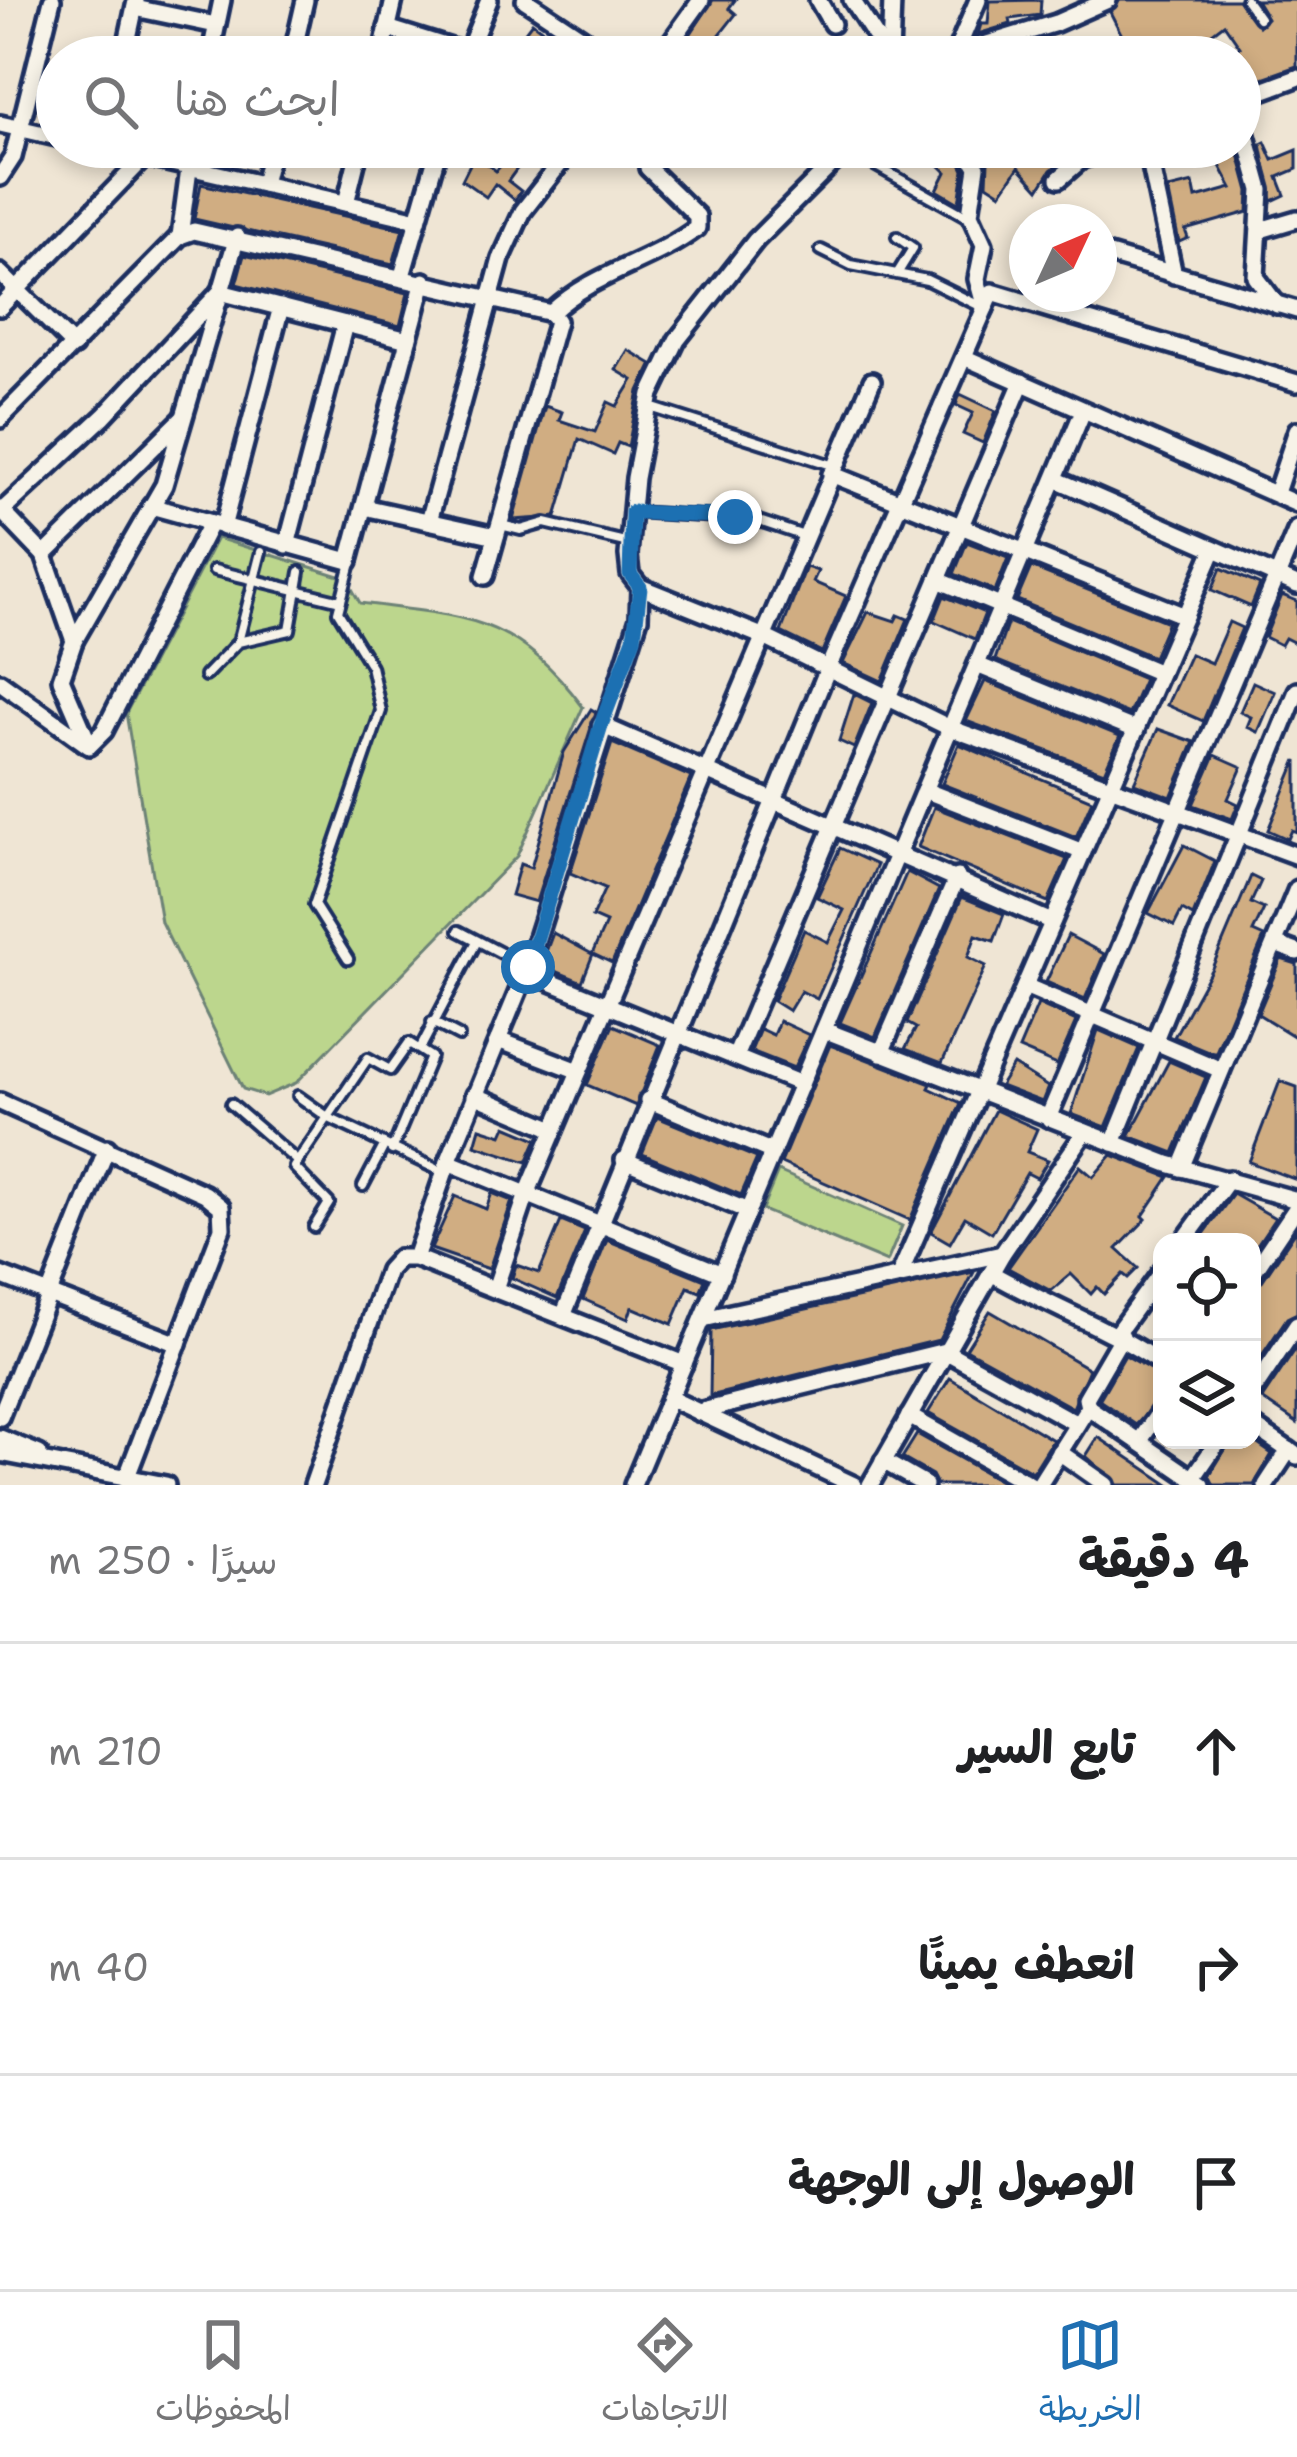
<!DOCTYPE html>
<html lang="ar">
<meta charset="utf-8">
<style>
body{margin:0;font-family:"Shantell Sans","Playpen Sans Arabic",sans-serif;background:#f2f2f2;color:#202124;direction:rtl}
.controls{position:absolute;right:36px;bottom:36px;display:grid;overflow:hidden;border-radius:24px;box-shadow:0 6px 18px #0003}
.controls button{width:108px;height:108px;display:grid;place-items:center;padding:0;border:0;border-bottom:3px solid #e0e0e0;background:#fff;color:#202124;font:60px sans-serif}
.compass{position:absolute;left:1009px;top:204px;width:108px;height:108px;border-radius:50%;background:#fff;box-shadow:0 6px 18px #0003;rotate:46deg}
.stop{position:absolute;width:36px;height:36px;margin:-27px;border:9px solid #1f6fb2;border-radius:50%;background:#fff}
.stop.end{background:#1f6fb2;border-color:#fff;box-shadow:0 3px 12px #0008}
.list{margin:0;padding:0;list-style:none}
h2{display:flex;justify-content:space-between;align-items:center;height:156px;margin:0;padding:0 48px;font-size:51px}
h2 small{font-size:39px;font-weight:400;color:#757577}
.list li{display:grid;grid-template-columns:78px 1fr auto;gap:36px;align-items:center;box-sizing:border-box;height:216px;padding:0 48px;border-top:3px solid #e0e0e0}
.list b{display:block;font-size:45px;white-space:nowrap}
.list em{font-size:39px;font-style:normal;color:#757577}
.icon{flex:none;width:66px;height:66px;fill:none;stroke:currentColor;stroke-width:2;stroke-linecap:round;stroke-linejoin:round}
.map{position:relative;flex:none;width:1297px;height:1485px;overflow:hidden;direction:ltr}
.search{position:absolute;background:#fff;box-shadow:0 6px 18px #0003;left:36px;right:36px;top:36px;height:132px;display:flex;align-items:center;gap:30px;box-sizing:border-box;padding:0 42px;border-radius:66px;color:#757577;font-size:45px}
.sheet{height:804px;background:#fff}
nav{display:flex;justify-content:space-around;align-items:center;box-sizing:border-box;height:168px;border-top:3px solid #e0e0e0;background:#fff;font-size:33px;color:#757577}
nav a{display:grid;justify-items:center;gap:6px}
nav .on{color:#1f6fb2}
.map>svg:first-child{display:block}
</style>
<div class="map">
<svg width="1297" height="1485" viewBox="0 0 1297 1485">
<rect width="100%" height="100%" fill="#efe5d4"/>
<filter id="ink" filterUnits="userSpaceOnUse"><feTurbulence type="fractalNoise" baseFrequency=".00833" numOctaves="2"/><feDisplacementMap in="SourceGraphic" scale="24" xChannelSelector="R" yChannelSelector="G"/><feConvolveMatrix kernelMatrix="1 2 1 2 8 2 1 2 1" color-interpolation-filters="sRGB"/></filter>
<g filter="url(#ink)">
<g fill="#bcd68d" stroke="#6c8276" stroke-width="3">
<path d="M217,538L346,578L360,603C465,617 514,614 583,707L517,856L296,1083L265,1096L243,1089L161,922L126,713Z"/>
<path d="M778,1171L902,1226L887,1262L762,1210Z"/>
</g>
<g fill="#d0ad82" stroke="#1b2f5e" stroke-width="3">
<path d="M713,0H735L729,8L736,14L704,55L686,41Z"/>
<path d="M1041,0L1040,15L1010,19L1011,24L978,34L981,24H988L990,1Z"/>
<path d="M1120,0H1238L1259,26L1267,18L1256,0H1297V66L1240,86V57H1225L1240,47L1224,24L1204,39L1216,57H1133L1110,12Z"/>
<path d="M532,22L578,57H545L520,38Z"/>
<path d="M1265,142L1273,160L1297,150V169L1278,177L1285,195L1272,201L1261,144Z"/>
<path d="M517,147L527,155L508,181L521,191L515,200L495,184L486,197L462,180L475,154L496,171Z"/>
<path d="M939,147H953L964,170L959,203L937,190L946,172L938,164L947,155Z"/>
<path d="M979,147H1038L1047,157L1058,147H1080L1051,170L1039,189L1019,167L1001,193L987,184L988,162Z"/>
<path d="M1210,147H1237L1249,191L1248,212L1185,230L1188,238L1179,242L1168,189L1193,183L1196,198L1232,188Z"/>
<path d="M201,184L403,229L393,264L194,219Z"/>
<path d="M244,255L408,293L400,326L236,284Z"/>
<path d="M628,350L652,364L639,391L628,447L618,443L613,454L579,439L556,517L513,520L545,406L562,412L559,420L595,432L608,402L617,406L633,380L616,370Z"/>
<path d="M960,394L996,411L983,443L963,434L973,413L956,405Z"/>
<path d="M967,542L1008,558L995,591L954,574Z"/>
<path d="M806,567L818,571L813,582L846,596L822,652L781,632Z"/>
<path d="M1031,567L1168,622L1153,657L1017,600Z"/>
<path d="M1221,568L1260,585L1251,607L1212,590Z"/>
<path d="M1282,595L1297,601V644L1285,638L1281,645L1265,637Z"/>
<path d="M944,596L985,613L975,639L934,621Z"/>
<path d="M868,612L895,621L898,615L908,619L882,681L843,663Z"/>
<path d="M1008,622L1144,679L1129,714L995,660Z"/>
<path d="M1229,622L1242,628L1203,721L1167,705L1190,654L1211,663Z"/>
<path d="M985,681L1120,736L1104,772L966,721Z"/>
<path d="M1253,682L1275,692L1258,732L1247,727L1251,717L1240,712Z"/>
<path d="M854,694L872,703L854,748L839,741Z"/>
<path d="M591,709L596,712L536,902L511,895L520,864L531,868L564,752Z"/>
<path d="M1158,729L1194,742L1171,797L1134,783Z"/>
<path d="M612,743L691,777L612,963L593,954L582,982L541,965L553,933L592,954L606,923L592,917L605,888L570,873Z"/>
<path d="M959,744L1092,800L1076,837L942,784Z"/>
<path d="M1215,755L1242,767L1228,799L1238,804L1232,819L1193,805Z"/>
<path d="M1297,760V832L1292,830L1288,839L1268,830Z"/>
<path d="M934,807L1067,859L1048,902L918,847Z"/>
<path d="M1184,845L1215,861L1193,916L1182,910L1174,926L1148,913Z"/>
<path d="M840,848L877,865L817,999L801,991L789,1011L773,1001L804,930L828,942L844,910L817,897Z"/>
<path d="M907,872L939,889L875,1037L840,1023Z"/>
<path d="M1251,876L1261,881L1251,903L1264,909L1253,932L1264,937L1215,1054L1174,1037L1212,968Z"/>
<path d="M962,897L1004,914L994,941L976,935L968,957L986,966L942,1063L905,1049L916,1028L907,1023Z"/>
<path d="M1068,935L1104,954L1085,999L1046,982Z"/>
<path d="M1281,959L1297,964V1038L1258,1014Z"/>
<path d="M1038,1004L1076,1021L1057,1065L1019,1049Z"/>
<path d="M779,1021L809,1035L794,1068L751,1051L760,1029L773,1035Z"/>
<path d="M613,1025L660,1045L636,1106L587,1085Z"/>
<path d="M1098,1030L1139,1048L1106,1127L1071,1114Z"/>
<path d="M830,1045L931,1084L929,1088L961,1103L910,1220L781,1163Z"/>
<path d="M1169,1061L1206,1077L1174,1153L1129,1136Z"/>
<path d="M1013,1065L1048,1087L1042,1102L1000,1086Z"/>
<path d="M1280,1081L1297,1087V1180L1249,1162Z"/>
<path d="M995,1110L1037,1129L1027,1152L1048,1160L1037,1178L1027,1173L992,1233L965,1217L950,1243L931,1232Z"/>
<path d="M657,1117L757,1158L741,1195L642,1154Z"/>
<path d="M506,1126L537,1139L527,1162L475,1145L480,1128L502,1135Z"/>
<path d="M1112,1155L1169,1177L1143,1216L1146,1219L1117,1249L1138,1268L1128,1278L1123,1274L1104,1294L1097,1287L1091,1294L1071,1274L1051,1291L1008,1268L1080,1166L1093,1177Z"/>
<path d="M492,1193L512,1201L489,1269L431,1249L455,1196L486,1209Z"/>
<path d="M1233,1194L1275,1218L1252,1252V1242H1198Z"/>
<path d="M561,1221L585,1231L557,1298L512,1278L516,1265L539,1273Z"/>
<path d="M1297,1229V1313L1287,1318L1252,1370V1286L1262,1281Z"/>
<path d="M607,1240L705,1280L700,1292L688,1287L672,1324L632,1307L628,1319L583,1299Z"/>
<path d="M974,1272L939,1340L710,1396L711,1330Z"/>
<path d="M990,1311L1089,1369L1073,1408L966,1349Z"/>
<path d="M1297,1347V1423L1262,1399Z"/>
<path d="M1125,1355L1162,1376V1396L1136,1425L1099,1400Z"/>
<path d="M950,1378L1053,1440L1033,1472L928,1413Z"/>
<path d="M917,1434L1007,1485H937L932,1475L902,1458Z"/>
<path d="M1098,1437L1169,1485H1118L1086,1456Z"/>
<path d="M1231,1440H1252L1272,1454L1254,1485H1214L1209,1476Z"/>
</g>
<g fill="none" stroke-linecap="round" stroke-linejoin="round">
<g stroke="#1b2f5e" stroke-width="16">
<g id="lane">
<path d="M1246,0L1259,18"/>
<path d="M862,158L971,219"/>
<path d="M821,250L851,265L927,280L984,308"/>
<path d="M897,274L913,248L897,237"/>
<path d="M650,407L835,466"/>
<path d="M633,512L753,519L804,536"/>
<path d="M501,525L521,530L545,523L629,543"/>
<path d="M214,570L341,601"/>
<path d="M238,642L290,630L300,572"/>
<path d="M205,676L238,642L261,552"/>
<path d="M459,931L526,966"/>
<path d="M348,959L314,905L381,711L371,666L338,612L352,559"/>
<path d="M432,1022L459,1036"/>
<path d="M420,1049L476,943"/>
<path d="M298,1096L329,1118L443,1172"/>
<path d="M231,1104L298,1162"/>
<path d="M363,1186L384,1146"/>
<path d="M314,1227L329,1203L294,1167L368,1058L390,1070L409,1043L431,1057L392,1150"/>
</g>
</g>
<g stroke="#1b2f5e" stroke-width="24">
<g id="street">
<path d="M525,0L611,57"/>
<path d="M818,0L832,24"/>
<path d="M852,0L889,57"/>
<path d="M135,8L216,25"/>
<path d="M387,28L467,53"/>
<path d="M294,49L331,57"/>
<path d="M957,50L978,0"/>
<path d="M124,57L136,1"/>
<path d="M210,57L222,0"/>
<path d="M292,57L305,0"/>
<path d="M381,57L394,0"/>
<path d="M466,57L489,0"/>
<path d="M660,57L701,0"/>
<path d="M890,57L892,0"/>
<path d="M945,57L1056,23L1108,0"/>
<path d="M1240,99L1297,78"/>
<path d="M1240,114L1261,190L1256,277L1277,305"/>
<path d="M0,124L57,137"/>
<path d="M102,147L418,220"/>
<path d="M965,147L977,167L970,214L984,245L977,279L985,308"/>
<path d="M1147,147L1174,275"/>
<path d="M0,177L13,157L52,0"/>
<path d="M1059,179L1082,159L1120,147"/>
<path d="M263,184L272,147"/>
<path d="M346,203L360,147"/>
<path d="M1260,230L1297,219"/>
<path d="M180,236L192,147"/>
<path d="M1099,252L1297,310"/>
<path d="M0,273L74,346"/>
<path d="M402,276L439,147"/>
<path d="M0,307L145,157"/>
<path d="M551,313C594,272 651,263 697,228V216L648,168"/>
<path d="M966,358L1297,504"/>
<path d="M0,419L180,236L194,231L551,313"/>
<path d="M831,474L1185,616"/>
<path d="M1055,479L1297,585"/>
<path d="M1276,493L1297,430"/>
<path d="M151,506L349,561L424,281"/>
<path d="M364,507L496,536"/>
<path d="M0,509L44,555L74,641L164,485L237,237"/>
<path d="M2,511L104,416L220,292L408,340"/>
<path d="M429,521L501,259L523,211L573,147"/>
<path d="M223,527L281,307"/>
<path d="M287,545L345,324"/>
<path d="M44,555L183,418"/>
<path d="M485,576L557,321L551,313"/>
<path d="M938,580L1160,673"/>
<path d="M640,587L762,636L950,728L1297,856"/>
<path d="M74,641L61,679L89,744"/>
<path d="M977,665L1136,730"/>
<path d="M0,682L89,746L104,731L210,524"/>
<path d="M601,725L1052,922"/>
<path d="M924,790L1083,852"/>
<path d="M1275,944L1297,952"/>
<path d="M526,972L639,618L640,587L630,574L628,555L635,478L651,394L677,340L756,240L849,147"/>
<path d="M1025,986L1221,1070"/>
<path d="M824,1030L1168,1164L1297,1200"/>
<path d="M498,1040L579,1071"/>
<path d="M881,1053L957,877"/>
<path d="M735,1057L1022,382"/>
<path d="M474,1095L554,1129"/>
<path d="M648,1100L773,1152"/>
<path d="M0,1102L205,1194L221,1207L222,1228L126,1479"/>
<path d="M1048,1118L1297,529"/>
<path d="M1113,1143L1297,691"/>
<path d="M624,1160L748,1211"/>
<path d="M448,1162L722,1274"/>
<path d="M1181,1168L1297,889"/>
<path d="M1183,1242L1229,1179"/>
<path d="M415,1258L448,1162L526,972L801,1084"/>
<path d="M991,1273C1048,1306 1108,1327 1162,1364"/>
<path d="M1252,1274L1297,1207"/>
<path d="M0,1275L178,1344"/>
<path d="M899,1276L1214,549"/>
<path d="M495,1289L527,1194L872,381"/>
<path d="M563,1316L828,668L992,292L1297,383"/>
<path d="M703,1319L1002,1254"/>
<path d="M1117,1333L1162,1271"/>
<path d="M1252,1392L1297,1325"/>
<path d="M669,1398L854,1485"/>
<path d="M1088,1407L1086,1398L1122,1336"/>
<path d="M698,1412L945,1351L1077,1424"/>
<path d="M909,1416L1031,1485"/>
<path d="M0,1417L107,1148"/>
<path d="M1252,1425L1297,1456"/>
<path d="M0,1438L39,1454"/>
<path d="M1139,1442L1162,1408"/>
<path d="M1059,1452L1106,1485"/>
<path d="M0,1453L166,1485"/>
<path d="M883,1461L925,1485"/>
<path d="M1193,1478L1219,1440"/>
<path d="M313,1485L388,1270L399,1258H415L684,1364"/>
<path d="M633,1485L1083,411"/>
<path d="M870,1485L1002,1254L1085,1132"/>
<path d="M1039,1485L1088,1407L1202,1485"/>
<path d="M1266,1485L1289,1450"/>
</g>
</g>
<use href="#lane" stroke="#f7f3e8" stroke-width="8"/>
<use href="#street" stroke="#f7f3e8" stroke-width="15"/>
</g>
</g>
<g fill="none" stroke-linecap="round" stroke-linejoin="round" filter="url(#ink)">
<path stroke="#1f6fb2" stroke-width="15" d="M528,967L601,725L634,638L640,587L630,574L632,512L735,517"/>
</g>
</svg>
<div class="controls">
<button><svg class="icon" aria-label="locate" viewBox="0 0 24 24"><circle cx="12" cy="12" r="6"/><path d="M12 2v4M12 18v4M2 12h4M18 12h4"/></svg></button>
<button><svg class="icon" aria-label="layers" viewBox="0 0 24 24"><path d="M12 4l9 5-9 5-9-5zM3 14l9 5 9-5"/></svg></button>
</div>
<svg class="compass" viewBox="-18 -18 36 36"><path d="M0-13l5 13h-10z" fill="#e53935"/><path d="M0 13l5-13h-10z" fill="#757577"/></svg>
<div class="stop" style="left:528px;top:967px"></div>
<div class="stop end" style="left:735px;top:517px"></div>
<div class="search"><svg class="icon" aria-label="search" viewBox="0 0 24 24"><circle cx="10" cy="10" r="6"/><path d="M15 15l6 6"/></svg>ابحث هنا</div>
</div>
<section class="sheet">
<h2>4 دقيقة<small>سيرًا · 250 m</small></h2>
<ul class="list">
<li><svg class="icon" aria-label="ahead" viewBox="0 0 24 24"><path d="M12 20V5M6 11l6-6 6 6"/></svg><div><b>تابع السير</b></div><em>210 m</em></li>
<li><svg class="icon" aria-label="right" viewBox="0 0 24 24"><path d="M7 20v-9h11M14 6l5 5-5 5"/></svg><div><b>انعطف يمينًا</b></div><em>40 m</em></li>
<li><svg class="icon" aria-label="arrive" viewBox="0 0 24 24"><path d="M6 21V4h12l-3 4 3 4H6"/></svg><div><b>الوصول إلى الوجهة</b></div></li>
</ul>
</section>
<nav>
<a class="on"><svg class="icon" aria-label="map" viewBox="0 0 24 24"><path d="M3 6l6-2 6 2 6-2v14l-6 2-6-2-6 2zM9 4v14M15 6v14"/></svg>الخريطة</a>
<a><svg class="icon" aria-label="directions" viewBox="0 0 24 24"><path d="M12 3l9 9-9 9-9-9zM9 14v-3h6M13 9l2 2-2 2"/></svg>الاتجاهات</a>
<a><svg class="icon" aria-label="saved" viewBox="0 0 24 24"><path d="M7 4h10v16l-5-4-5 4z"/></svg>المحفوظات</a>
</nav>
